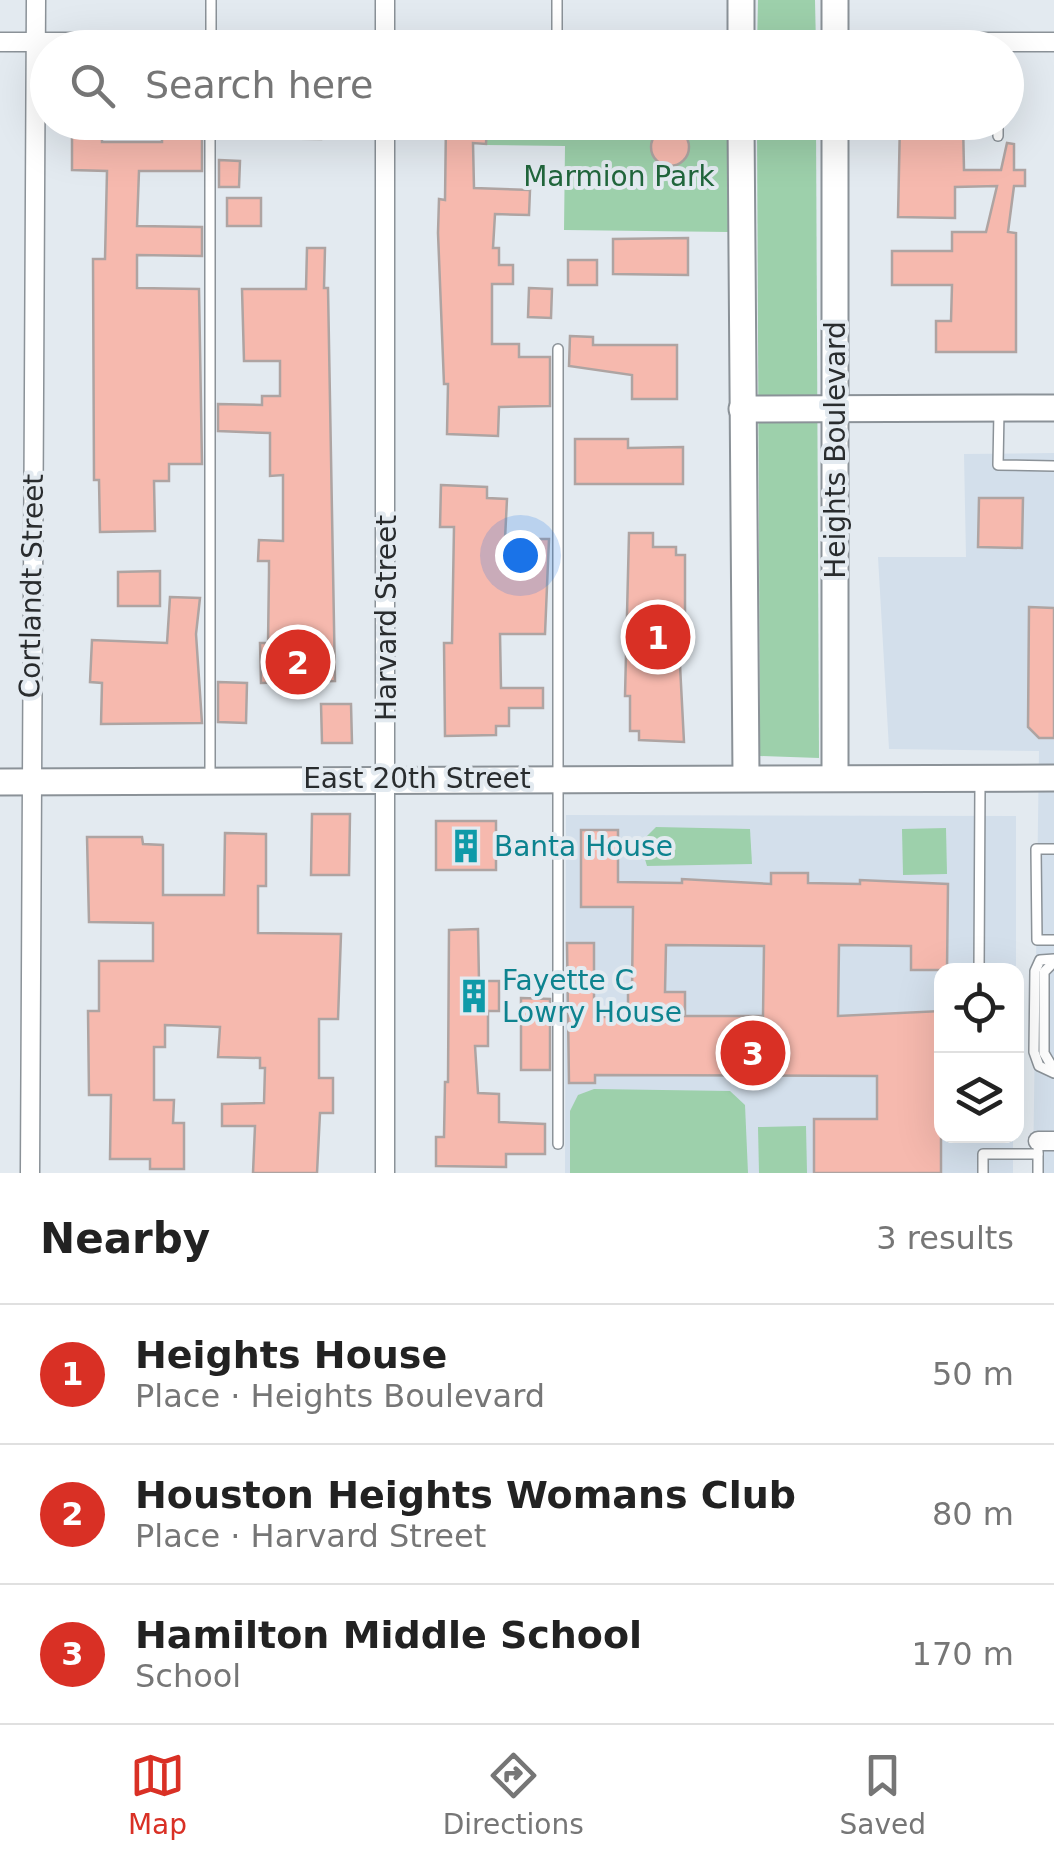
<!DOCTYPE html>
<meta charset="utf-8">
<style>
body{margin:0;font-family:"DejaVu Sans",sans-serif;background:#f2f2f2;color:#222}
.controls{position:absolute;right:30px;bottom:30px;display:grid;overflow:hidden;border-radius:20px;box-shadow:0 10px 40px #0002}
.controls button{width:90px;height:90px;display:grid;place-items:center;padding:0;border:0;border-bottom:2px solid #e0e0e0;background:#fff;color:#222;font:50px sans-serif}
.you{position:absolute;left:520px;top:555px;width:35px;height:35px;margin:-25px;border:8px solid #fff;border-radius:50%;background:#1a73e8;box-shadow:0 0 0 15px #1a73e833}
.badge{display:grid;place-items:center;width:65px;height:65px;border-radius:50%;background:#d93025;color:#fff;font-size:32px;font-weight:700}
.pin{position:absolute;translate:-50% -50%;border:5px solid #fff;box-shadow:0 2px 10px #0006}
.list{margin:0;padding:0;list-style:none}
h2{display:flex;justify-content:space-between;align-items:center;height:130px;margin:0;padding:0 40px;font-size:42px}
h2 small{font-size:32px;font-weight:400;color:#767676}
.list li{display:grid;grid-template-columns:65px 1fr auto;gap:30px;align-items:center;box-sizing:border-box;height:140px;padding:0 40px;border-top:2px solid #e0e0e0}
.list b{display:block;font-size:38px;white-space:nowrap}
.list p{margin:0;font-size:32px;white-space:nowrap;color:#767676}
.list em{font-size:32px;font-style:normal;color:#767676}
.icon{flex:none;width:55px;height:55px;fill:none;stroke:currentColor;stroke-width:2;stroke-linecap:round;stroke-linejoin:round}
.map{position:relative;flex:none;width:1054px;height:1173px;overflow:hidden}
.search{position:absolute;background:#fff;box-shadow:0 10px 40px #0002;left:30px;right:30px;top:30px;height:110px;display:flex;align-items:center;gap:25px;box-sizing:border-box;padding:0 35px;border-radius:55px;color:#767676;font-size:38px}
.sheet{height:550px;background:#fff}
nav{display:flex;justify-content:space-around;align-items:center;box-sizing:border-box;height:140px;border-top:2px solid #e0e0e0;background:#fff;font-size:28px;color:#767676}
nav a{display:grid;justify-items:center;gap:5px}
nav .on{color:#d93025}
.map>svg:first-child{display:block}
</style>
<div class="map">
<svg width="1054" height="1173" viewBox="0 0 1054 1173">
<rect width="100%" height="100%" fill="#e3eaf0"/>
<g fill="#d3dfeb">
<path d="M1054,453V1173H1033L1039,751L889,749L878,557H966L964,454Z"/>
<path d="M566,815L1016,816V970L942,971V1136H1013V1173H565Z"/>
</g>
<g fill="#9dd0ab">
<path d="M758,0H815L816,47L757,48Z"/>
<path d="M487,123H729L728,232L564,230L565,146L487,145Z"/>
<path d="M757,123H816L819,758L760,756Z"/>
<path d="M656,827L750,829L752,864L647,866L640,843Z"/>
<path d="M946,828L947,874L903,875L902,829Z"/>
<path d="M594,1089L730,1091L745,1105L748,1173H570V1111L578,1095Z"/>
<path d="M806,1126L807,1173H759L758,1127Z"/>
</g>
<g fill="#f6b9ae" stroke="#aea4a2" stroke-width="2.5" fill-rule="evenodd">
<path d="M72,122H102V142H162V122H202V171H139L137,226L202,227V256L137,255V288L199,289L202,464H169V481H154L155,531L100,532L99,480H94L93,259H105L107,171L72,170Z"/>
<path d="M236,122H321V139L235,138Z"/>
<path d="M446,122H487L486,144L473,143L474,188L530,190L529,215L495,214L493,248H499V265H513V284H492V344H519V357H550V406L499,407L498,436L447,434L448,384H444L438,233L439,199L445,200Z"/>
<path d="M900,122H963L964,170H1001L1007,143L1014,144V170H1025V186H1014L1008,232L1016,233V352H936V321H951L952,285H892V251H952V232H986L997,186L955,187V218L898,217Z"/>
<circle cx="670" cy="147" r="19"/>
<path d="M219,160L240,161L239,187H219Z"/>
<rect x="227" y="198" width="34" height="28"/>
<path d="M688,238V275L613,274V239Z"/>
<path d="M307,248H325L324,288H328L335,681L261,683L260,643H268L269,573V561H258L259,540L283,541V475L270,476V433L218,431V404L262,405V396H280V361H244L242,289H306Z"/>
<rect x="568" y="260" width="29" height="25"/>
<path d="M529,288L552,289L551,318L528,317Z"/>
<path d="M570,336L593,337V345H677V399H632V375L569,366Z"/>
<path d="M575,439H628V448L683,447V484H575Z"/>
<path d="M441,485L487,487V498L507,499L505,539H549L545,634H500L501,688H543V708H509V726H496V735L445,736L444,643H452L454,527H440Z"/>
<path d="M979,498H1023L1022,548L978,547Z"/>
<path d="M629,533H653V547H676V555H685V646H679L684,742L639,740V731H630V696H625Z"/>
<path d="M160,571V606H118V572Z"/>
<path d="M170,597L200,598L196,634L202,723L101,724L102,683L90,682L92,640L167,643Z"/>
<path d="M1029,607L1054,608V738H1039L1028,727Z"/>
<path d="M218,682L247,683L246,723L218,722Z"/>
<path d="M321,704H351L352,743H322Z"/>
<path d="M312,814H350L349,875H311Z"/>
<rect x="436" y="821" width="60" height="49"/>
<path d="M581,830H618V882L682,883V879L771,884V873H808V883L860,884V880L948,884L947,970H911V946L839,945L838,1016L941,1011V1173H814V1119H877V1076L595,1075V1083H569L567,943H594V1017H628V991H632L633,907H581ZM666,945L764,946L763,1016H685V992H665Z"/>
<path d="M225,833L266,834V886H258V933L341,934L338,1019H319V1078H333V1113H320L317,1173H253L255,1126H222V1104L264,1103L265,1068H260V1058L218,1057L220,1027L165,1025V1047H154V1100H174L173,1123H184V1169H150V1159H110L111,1095H89L88,1011H99V961H153V923L89,922L87,837H142L143,844L163,845V895H224Z"/>
<path d="M478,929L479,981H499V1011H488V1046H475L478,1093L499,1094V1122L545,1124V1154H506V1167L436,1166V1137H444L445,1082H448L449,930Z"/>
<path d="M521,998L550,999V1070H521Z"/>
</g>
<g fill="none" stroke-linecap="round" stroke-linejoin="round">
<g stroke="#8b9298" stroke-width="12">
<g id="lane">
<path d="M557,41V0"/>
<path d="M211,45V0"/>
<path d="M998,136V122"/>
<path d="M558,349V1144"/>
<path d="M999,411L998,465L1054,466"/>
<path d="M210,777V122"/>
<path d="M1054,849H1036L1037,940H1054"/>
<path d="M1054,959L1040,960L1035,971L1034,1052L1039,1066L1054,1073"/>
<path d="M1054,962L1044,972V1053L1054,1070"/>
<path d="M979,971L980,783"/>
<path d="M983,1173V1154H1038"/>
<path d="M1038,1173V1151"/>
</g>
</g>
<g stroke="#8b9298" stroke-width="21">
<g id="street">
<path d="M385,0V48"/>
<path d="M0,42H1054"/>
<path d="M385,122V1173"/>
<path d="M1038,1141H1054"/>
<path d="M30,1173L36,0"/>
</g>
</g>
<g stroke="#8b9298" stroke-width="29">
<g id="secondary">
<path d="M835,0V48"/>
<path d="M741,48V0"/>
<path d="M741,122L746,777"/>
<path d="M835,122V777"/>
<path d="M742,409L1054,408"/>
<path d="M0,782L1054,778"/>
</g>
</g>
<use href="#lane" stroke="#fff" stroke-width="9"/>
<use href="#street" stroke="#fff" stroke-width="18"/>
<use href="#secondary" stroke="#fff" stroke-width="25"/>
</g>
<defs>
<g id="building-bare" transform="scale(2.7)"><path d="M-4-6H4V6H1V3H-1V6H-4ZM-2.5-4.3h1.7v1.8h-1.7ZM.8-4.3h1.7v1.8H.8ZM-2.5-1h1.7V.8h-1.7ZM.8-1h1.7V.8H.8Z" fill="#0f9aa8" stroke="#e3eaf0" stroke-width="2.5" paint-order="stroke"/></g>
</defs>
<g fill-rule="evenodd">
<use href="#building-bare" x="466" y="846"/>
<use href="#building-bare" x="474" y="996"/>
</g>
<g text-anchor="middle" stroke-width="8" stroke-linejoin="round" paint-order="stroke">
<g font-size="28" fill="#21663c" stroke="#e3eaf0">
<text x="619" y="186">Marmion Park</text>
</g>
<g font-size="28" fill="#292c2e" stroke="#e3eaf0">
<text transform="translate(835 450) rotate(-90)" y="10">Heights Boulevard</text>
<text transform="translate(31 586) rotate(-89)" y="10">Cortlandt Street</text>
<text transform="translate(386 618) rotate(-90)" y="10">Harvard Street</text>
<text x="417" y="788">East 20th Street</text>
</g>
<g font-size="28" fill="#0d838f" stroke="#e3eaf0" text-anchor="start">
<text x="494" y="856">Banta House</text>
<text x="502" y="990">Fayette C<tspan x="502" dy="32">Lowry House</tspan></text>
</g>
</g>
</svg>
<div class="controls">
<button><svg class="icon" aria-label="locate" viewBox="0 0 24 24"><circle cx="12" cy="12" r="6"/><path d="M12 2v4M12 18v4M2 12h4M18 12h4"/></svg></button>
<button><svg class="icon" aria-label="layers" viewBox="0 0 24 24"><path d="M12 4l9 5-9 5-9-5zM3 14l9 5 9-5"/></svg></button>
</div>
<div class="you"></div>
<div class="pin badge" style="left:658px;top:637px">1</div>
<div class="pin badge" style="left:298px;top:662px">2</div>
<div class="pin badge" style="left:753px;top:1053px">3</div>
<div class="search"><svg class="icon" aria-label="search" viewBox="0 0 24 24"><circle cx="10" cy="10" r="6"/><path d="M15 15l6 6"/></svg>Search here</div>
</div>
<section class="sheet">
<h2>Nearby<small>3 results</small></h2>
<ul class="list">
<li><span class="badge">1</span><div><b>Heights House</b><p>Place · Heights Boulevard</p></div><em>50 m</em></li>
<li><span class="badge">2</span><div><b>Houston Heights Womans Club</b><p>Place · Harvard Street</p></div><em>80 m</em></li>
<li><span class="badge">3</span><div><b>Hamilton Middle School</b><p>School</p></div><em>170 m</em></li>
</ul>
</section>
<nav>
<a class="on"><svg class="icon" aria-label="map" viewBox="0 0 24 24"><path d="M3 6l6-2 6 2 6-2v14l-6 2-6-2-6 2zM9 4v14M15 6v14"/></svg>Map</a>
<a><svg class="icon" aria-label="directions" viewBox="0 0 24 24"><path d="M12 3l9 9-9 9-9-9zM9 14v-3h6M13 9l2 2-2 2"/></svg>Directions</a>
<a><svg class="icon" aria-label="saved" viewBox="0 0 24 24"><path d="M7 4h10v16l-5-4-5 4z"/></svg>Saved</a>
</nav>
